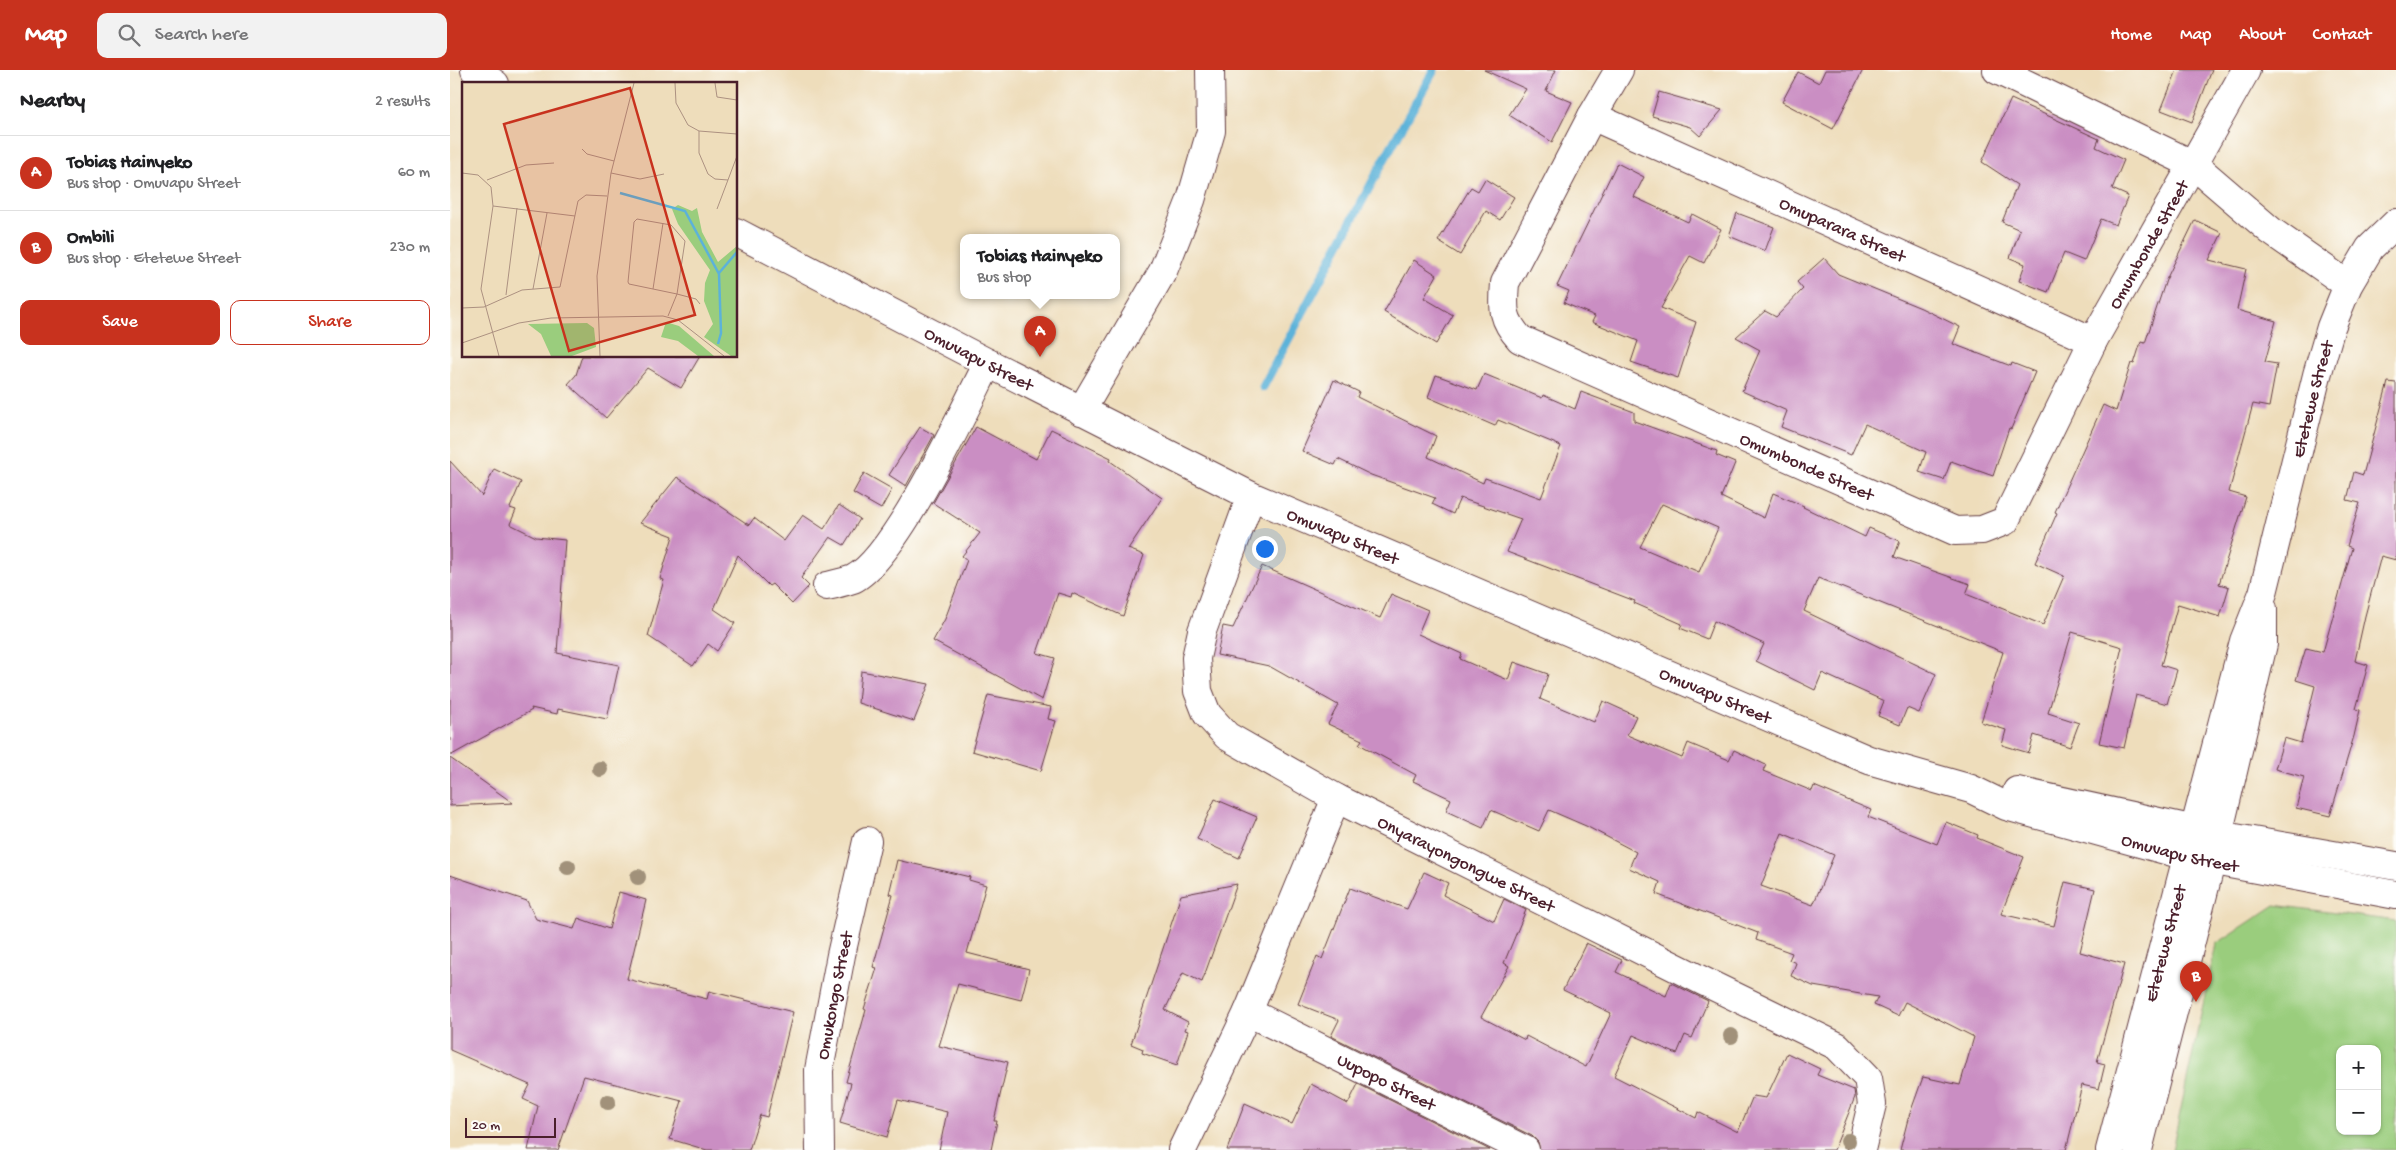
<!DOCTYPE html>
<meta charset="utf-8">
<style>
body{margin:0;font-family:"Gochi Hand",sans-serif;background:#f2f2f2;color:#202124}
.controls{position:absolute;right:15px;bottom:15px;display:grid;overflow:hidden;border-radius:10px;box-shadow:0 1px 4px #0004}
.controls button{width:45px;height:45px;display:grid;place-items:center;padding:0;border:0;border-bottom:1px solid #e0e0e0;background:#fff;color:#202124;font:25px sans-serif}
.scale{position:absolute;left:15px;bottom:12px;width:91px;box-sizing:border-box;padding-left:5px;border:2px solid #4a1f2b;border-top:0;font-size:14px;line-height:18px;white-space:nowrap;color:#4a1f2b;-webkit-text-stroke:4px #fdfcf7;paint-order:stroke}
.you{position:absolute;left:814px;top:478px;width:18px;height:18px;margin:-12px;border:4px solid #fff;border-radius:50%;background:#1a73e8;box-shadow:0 0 0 8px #1a73e833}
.badge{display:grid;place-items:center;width:32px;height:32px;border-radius:50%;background:#c8321e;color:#fff;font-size:16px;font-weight:700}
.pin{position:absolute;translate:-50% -41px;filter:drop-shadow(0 1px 2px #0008)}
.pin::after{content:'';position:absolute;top:26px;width:18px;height:15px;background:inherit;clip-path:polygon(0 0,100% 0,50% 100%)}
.popup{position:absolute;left:510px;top:164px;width:160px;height:65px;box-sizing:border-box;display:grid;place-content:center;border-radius:10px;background:#fff;filter:drop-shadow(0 1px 4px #0005);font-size:16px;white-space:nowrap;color:#757577}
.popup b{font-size:19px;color:#202124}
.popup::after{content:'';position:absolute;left:50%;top:100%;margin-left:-10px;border:10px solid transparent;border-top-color:#fff}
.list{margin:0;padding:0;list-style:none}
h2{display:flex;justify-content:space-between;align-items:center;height:65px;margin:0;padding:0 20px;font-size:21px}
h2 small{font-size:16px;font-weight:400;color:#757577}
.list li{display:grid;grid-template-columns:32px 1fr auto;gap:15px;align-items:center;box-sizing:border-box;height:75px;padding:0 20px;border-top:1px solid #e0e0e0}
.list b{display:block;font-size:19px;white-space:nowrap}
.list p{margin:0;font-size:16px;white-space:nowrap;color:#757577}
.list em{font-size:16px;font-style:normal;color:#757577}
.actions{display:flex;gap:10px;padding:15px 20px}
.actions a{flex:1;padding:11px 0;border:1px solid #c8321e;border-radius:10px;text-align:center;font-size:18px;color:#c8321e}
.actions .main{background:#c8321e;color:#fff}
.icon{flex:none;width:28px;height:28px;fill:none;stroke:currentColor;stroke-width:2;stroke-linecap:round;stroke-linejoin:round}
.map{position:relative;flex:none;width:1946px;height:1080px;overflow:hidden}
header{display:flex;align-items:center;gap:30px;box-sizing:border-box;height:70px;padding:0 25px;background:#c8321e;color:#fff}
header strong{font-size:24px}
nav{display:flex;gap:28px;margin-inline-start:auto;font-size:18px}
.search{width:350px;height:45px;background:#f2f2f2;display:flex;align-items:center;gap:12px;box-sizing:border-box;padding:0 18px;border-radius:10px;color:#757577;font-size:19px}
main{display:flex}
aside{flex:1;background:#fff}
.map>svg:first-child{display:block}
</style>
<header>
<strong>Map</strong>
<div class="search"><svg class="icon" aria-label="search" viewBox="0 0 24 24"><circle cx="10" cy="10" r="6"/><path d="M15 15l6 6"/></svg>Search here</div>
<nav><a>Home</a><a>Map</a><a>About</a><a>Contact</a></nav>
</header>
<main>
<aside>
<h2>Nearby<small>2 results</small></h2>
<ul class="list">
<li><span class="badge">A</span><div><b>Tobias Hainyeko</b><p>Bus stop · Omuvapu Street</p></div><em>60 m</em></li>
<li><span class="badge">B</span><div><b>Ombili</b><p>Bus stop · Etetewe Street</p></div><em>230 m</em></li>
</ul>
<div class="actions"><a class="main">Save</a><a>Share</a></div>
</aside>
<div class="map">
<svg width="1946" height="1080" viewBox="0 0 1946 1080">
<rect width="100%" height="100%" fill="#fdfcf7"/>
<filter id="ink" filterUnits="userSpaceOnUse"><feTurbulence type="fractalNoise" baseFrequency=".02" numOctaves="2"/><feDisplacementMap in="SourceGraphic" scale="10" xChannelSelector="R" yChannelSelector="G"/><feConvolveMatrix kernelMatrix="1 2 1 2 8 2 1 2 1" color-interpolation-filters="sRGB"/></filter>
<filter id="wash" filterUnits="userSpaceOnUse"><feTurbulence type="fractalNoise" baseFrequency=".0096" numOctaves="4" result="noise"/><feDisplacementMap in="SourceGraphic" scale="20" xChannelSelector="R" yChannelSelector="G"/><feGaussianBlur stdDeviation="1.12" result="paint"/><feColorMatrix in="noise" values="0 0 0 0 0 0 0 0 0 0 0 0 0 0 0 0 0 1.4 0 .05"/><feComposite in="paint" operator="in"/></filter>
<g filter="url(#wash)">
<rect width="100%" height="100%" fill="#edb"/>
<path fill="#9acd7d" stroke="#727654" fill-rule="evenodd" d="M1825,835L1946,851V1080H1722L1766,874ZM1890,979H1927V1061H1890Z"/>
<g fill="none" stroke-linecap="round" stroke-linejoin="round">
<path stroke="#5cb2d9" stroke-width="9" d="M813,317L934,90L984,0"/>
</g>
<g id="blocks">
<g fill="#ca8ec3" fill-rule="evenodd">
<path d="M1034,0H1106L1096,21L1122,32L1102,72L1059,45L1076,19Z"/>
<path d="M1375,0H1413L1383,59L1332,32L1348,2L1369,13Z"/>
<path d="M1727,0H1762L1742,52L1711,40Z"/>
<path d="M1209,22L1272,40L1250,66L1240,57L1202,46Z"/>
<path d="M1561,29L1649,69L1646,77L1674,90L1662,119L1678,126L1666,155L1651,149L1634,191L1614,183L1598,222L1569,211L1575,194L1560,188L1570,160L1552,152L1567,115L1532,92Z"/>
<path d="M1167,93L1194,107L1184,127L1238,152L1242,144L1271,159L1254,193L1240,186L1211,238L1246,252L1228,308L1181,292L1188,271L1142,252L1145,246L1114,233L1119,221L1107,216Z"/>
<path d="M1035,109L1064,127L1050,150L1036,141L1010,185L988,171L1021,117L1028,121Z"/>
<path d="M1287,143L1324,157L1315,181L1279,166Z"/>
<path d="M1745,150L1772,163L1759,190L1796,199L1787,240L1826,251L1815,292L1827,294L1819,337L1803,334L1779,422L1796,427L1769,514L1779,517L1770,547L1728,534L1711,595L1727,600L1717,634L1686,625L1674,678L1649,673L1672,577L1622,562L1598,643L1629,653L1620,677L1584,665L1579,683L1552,675L1556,660L1531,652L1553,582L1368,508L1354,541L1486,604L1469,643L1457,638L1450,655L1428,646L1434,631L1372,603L1365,620L1306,591L1314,574L1264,551L1257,569L1230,558L1232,554L1184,533L1185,531L1057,482L1071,449L1010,428L1003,444L982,434L985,428L921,405L888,389L885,395L852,381L884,310L909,322L907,327L986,366L978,387L1033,413L1035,408L1091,428L1111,376L1048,350L1045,356L978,327L986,305L1027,320L1034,304L1092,328L1093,325L1125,339L1131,322L1184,342V351L1267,381L1266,385L1285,393L1271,427L1314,448L1323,423L1354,436L1353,437L1415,467L1419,458L1450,471L1444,487L1520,514L1516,524L1593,555L1614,506L1585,493L1607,443L1605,442L1653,335L1666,341L1681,293L1684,294L1691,272L1695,273L1716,210ZM1212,434L1268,458L1249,502L1190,477Z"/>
<path d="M1374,188L1388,204L1471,238L1510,257L1503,274L1561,296L1562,293L1585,302L1561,359L1559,358L1543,406L1501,391L1494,410L1469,402L1476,382L1415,354L1401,385L1331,357L1337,341L1292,321L1310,280L1286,267L1315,241L1326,247L1353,219L1347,212Z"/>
<path d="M964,190L987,205L974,228L1003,245L986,274L934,242Z"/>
<path d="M132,286H250L231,318L198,298L156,348L118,314L126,305Z"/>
<path d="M1938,312L1946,313V490L1931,486L1915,546L1905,591L1918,595L1906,639L1910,640L1904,666L1880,746L1846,738L1854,707L1825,699L1834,668L1851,673L1865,616L1846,610L1856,578L1873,582L1902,478L1897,476L1910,433L1897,430L1904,402L1913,405Z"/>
<path d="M470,357L484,365L456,416L439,405Z"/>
<path d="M526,357L586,389L601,359L661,388L660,391L712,428L678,479L694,485L673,546L622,523L621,527L608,523L587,583L605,588L592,630L483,571L495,549L517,490L512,486L530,463L483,433Z"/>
<path d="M0,391L32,426L44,399L71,412L60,438L66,440L60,454L86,467L115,470L107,583L169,595L157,649L108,639L107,644L81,638L82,640L0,686Z"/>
<path d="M414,403L442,419L431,439L403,423Z"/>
<path d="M227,407L299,455L304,448L334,471L353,445L374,459L389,435L410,449L394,475L380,467L351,508L359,516L342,534L322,514L319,516L288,485L264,539L285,553L267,581L258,574L243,596L198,566L214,510L210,509L223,466L190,453Z"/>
<path d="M812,496L930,548L941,524L978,540L968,564L1012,584L1010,589L1058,610L1064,592L1098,604L1090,629L1144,652L1153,631L1186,646L1177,665L1232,688L1238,673L1279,690L1284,680L1316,695L1313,701L1362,721L1364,716L1421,740L1418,747L1487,774L1496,752L1528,765L1527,768L1574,787L1551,844L1604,856L1615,812L1645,819L1630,882L1674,894L1647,992L1655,994L1649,1019L1632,1015L1616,1080H1450L1458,1049L1473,1007L1510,1015L1524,967L1455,932L1448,946L1424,935L1428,927L1363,916L1341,906L1346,893L1339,890L1342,883L1306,870L1308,863L1206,824L1210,812L1179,798L1186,782L1136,756L1099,740L1089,761L1041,740L1033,758L996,741L1001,729L963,711L966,705L909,674L912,670L878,654L888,635L819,596L767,585L773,556L783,558ZM1332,763L1384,785L1363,835L1311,816Z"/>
<path d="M411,601L479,614L464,651L408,633Z"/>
<path d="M538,625L601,637L598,649L606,651L591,701L522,681Z"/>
<path d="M0,688L63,733L0,736Z"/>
<path d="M765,729L807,747L789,788L747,769Z"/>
<path d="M447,790L520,807L519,810L536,815L517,883L579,899L571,930L508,914L489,976L558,992L544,1051H547L541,1080H489L497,1042L448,1030L437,1067L390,1053L401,1013L396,1012L416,940L414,939L427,898L423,897L443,825L439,824Z"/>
<path d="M974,802L998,813L993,825L1044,851L1054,829L1076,840L1054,893L1059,896L1031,947L1075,970L1076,966L1136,997L1161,943L1113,920L1136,873L1172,890L1166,902L1216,926L1221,913L1258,931L1242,968L1235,965L1227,984L1183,965L1164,1006L1246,1048L1248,1042L1288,1062L1303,1026L1316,1028L1337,983L1370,999L1367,1005L1404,1020L1405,1027L1384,1080H1090L1088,1072L1082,1066L881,966L889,950L848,934L867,886L872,889L900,818L957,839Z"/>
<path d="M0,805L77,831L86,849L124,859L128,848L159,859L169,822L196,830L177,909L257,929L259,921L343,942L317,1047L310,1045L299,1080H257L220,1069L232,1031L134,1006L108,1080H78L88,1036L73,1029L80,1015L0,980Z"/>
<path d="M787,814L752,912L733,903L715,940L738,952L735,960L738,961L727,995L692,983L693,979L681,974L731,825Z"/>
<path d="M861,1014L898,1034L908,1014L1040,1080H777L795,1033L842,1054Z"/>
</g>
</g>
</g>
<g filter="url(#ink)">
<use href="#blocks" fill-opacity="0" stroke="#633c41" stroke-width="1"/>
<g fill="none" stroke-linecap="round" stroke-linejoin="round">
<g stroke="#633c41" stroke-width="30">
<g id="minor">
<path d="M25,0L45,14"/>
<path id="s1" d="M1169,0L1142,46L1055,213C1053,239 1052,249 1070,269L1505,461L1532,460L1555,451L1643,271L1796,0"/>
<path d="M1547,0L1744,95L1821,161L1898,215"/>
<path id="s2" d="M1142,46L1643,271"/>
<path id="s3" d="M286,162L538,293L801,426L1419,690L1521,719L1556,736L1737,786L1946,825"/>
<path d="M631,341L713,201L741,130L761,61L760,0"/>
<path id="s4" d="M801,426L752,561L746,588L748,621L757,644L777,666L886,728L1253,911L1387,976L1418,1008L1422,1034L1411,1080"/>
<path d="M377,516C385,514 395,512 403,509C446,488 514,340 538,293"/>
<path d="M1567,721L1768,765L1946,796"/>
<path id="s5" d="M798,942L1075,1080"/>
<path id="s6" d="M370,1080L369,1000L391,885L417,771"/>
<path d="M732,1080L798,942L886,728"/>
<path id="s7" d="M1660,1080L1794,571L1813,523L1867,305L1881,257L1898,215L1920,178L1946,153"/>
<path d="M1688,1080L1768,765L1813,574V539"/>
</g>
</g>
<use href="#minor" stroke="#fff" stroke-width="28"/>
</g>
<g fill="#a1917a">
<circle cx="150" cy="699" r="8"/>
<circle cx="118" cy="797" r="8"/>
<circle cx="188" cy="807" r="8"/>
<circle cx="1281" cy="966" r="8"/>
<circle cx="158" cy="1032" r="8"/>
<circle cx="1398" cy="1071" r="8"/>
</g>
</g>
<g text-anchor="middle" stroke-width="5" stroke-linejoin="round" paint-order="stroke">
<g font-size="18" fill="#4a1f2b" stroke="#fdfcf7">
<text dy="6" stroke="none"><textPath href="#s2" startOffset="275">Omuparara Street</textPath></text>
<text dy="6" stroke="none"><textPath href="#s1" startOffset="1141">Omumbonde Street</textPath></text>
<text dy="6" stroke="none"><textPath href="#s3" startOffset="274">Omuvapu Street</textPath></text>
<text dy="6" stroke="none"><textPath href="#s7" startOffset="778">Etetewe Street</textPath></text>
<text dy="6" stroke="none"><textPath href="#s1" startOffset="616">Omumbonde Street</textPath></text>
<text dy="6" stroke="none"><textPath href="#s3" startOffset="679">Omuvapu Street</textPath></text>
<text dy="6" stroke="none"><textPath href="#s3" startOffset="1084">Omuvapu Street</textPath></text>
<text dy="6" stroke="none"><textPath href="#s3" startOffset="1576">Omuvapu Street</textPath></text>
<text dy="6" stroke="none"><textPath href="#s4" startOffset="530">Onyarayongongwe Street</textPath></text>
<text dy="6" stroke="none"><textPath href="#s7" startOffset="214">Etetewe Street</textPath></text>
<text dy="6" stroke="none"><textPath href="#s6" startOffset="156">Omukongo Street</textPath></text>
<text dy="6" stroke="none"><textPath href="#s5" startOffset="155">Uupopo Street</textPath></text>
</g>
</g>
<g transform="translate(12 12)">
<rect width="275" height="275" fill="#edb"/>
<path d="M216,123L230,129L235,126L240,150L256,180L275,164V274H269L242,255L251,242L242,219L243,201L248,188L216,142L210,127ZM204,240L217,244L252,274H236L216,259L199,255ZM125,241L132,246L134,265L110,274H89L79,252L66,242Z" fill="#9acd7d"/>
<path fill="none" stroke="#5cb2d9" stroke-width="2.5" d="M158,111L223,129L257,192L259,251L256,262M257,191L275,170"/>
<path fill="none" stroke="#ac9181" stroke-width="1" d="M213,1L214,21L226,43L237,49L275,52M253,1L255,15L275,18M237,49V71L246,92L253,97L266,98M120,67L125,72L152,79M0,91L16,93L29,105L31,124L19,207L37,274M149,91L178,97L202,92M25,98L64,83L92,81M31,124L113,134M255,127L275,74M71,207L85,131M191,207L201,141M44,213L55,126M0,226L22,225L60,208L98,205L116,119L124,113L145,114M206,234L215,212L223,159L209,143L175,137L172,140L166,200L167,202L215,212L234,217L238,222M0,261L57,241L89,236L201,234L216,238L262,274M138,274L135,194L149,91L172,1"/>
<path fill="#c8321e" fill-opacity="0.15" stroke="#c8321e" stroke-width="2.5" d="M168,6L233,233L107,269L42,42Z"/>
<rect width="275" height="275" fill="none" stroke="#4a1f2b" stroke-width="2.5"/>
</g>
</svg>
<div class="controls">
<button>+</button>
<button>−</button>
</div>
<div class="scale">20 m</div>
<div class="you"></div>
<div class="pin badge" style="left:590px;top:287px">A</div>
<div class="popup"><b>Tobias Hainyeko</b>Bus stop</div>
<div class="pin badge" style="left:1746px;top:932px">B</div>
</div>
</main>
